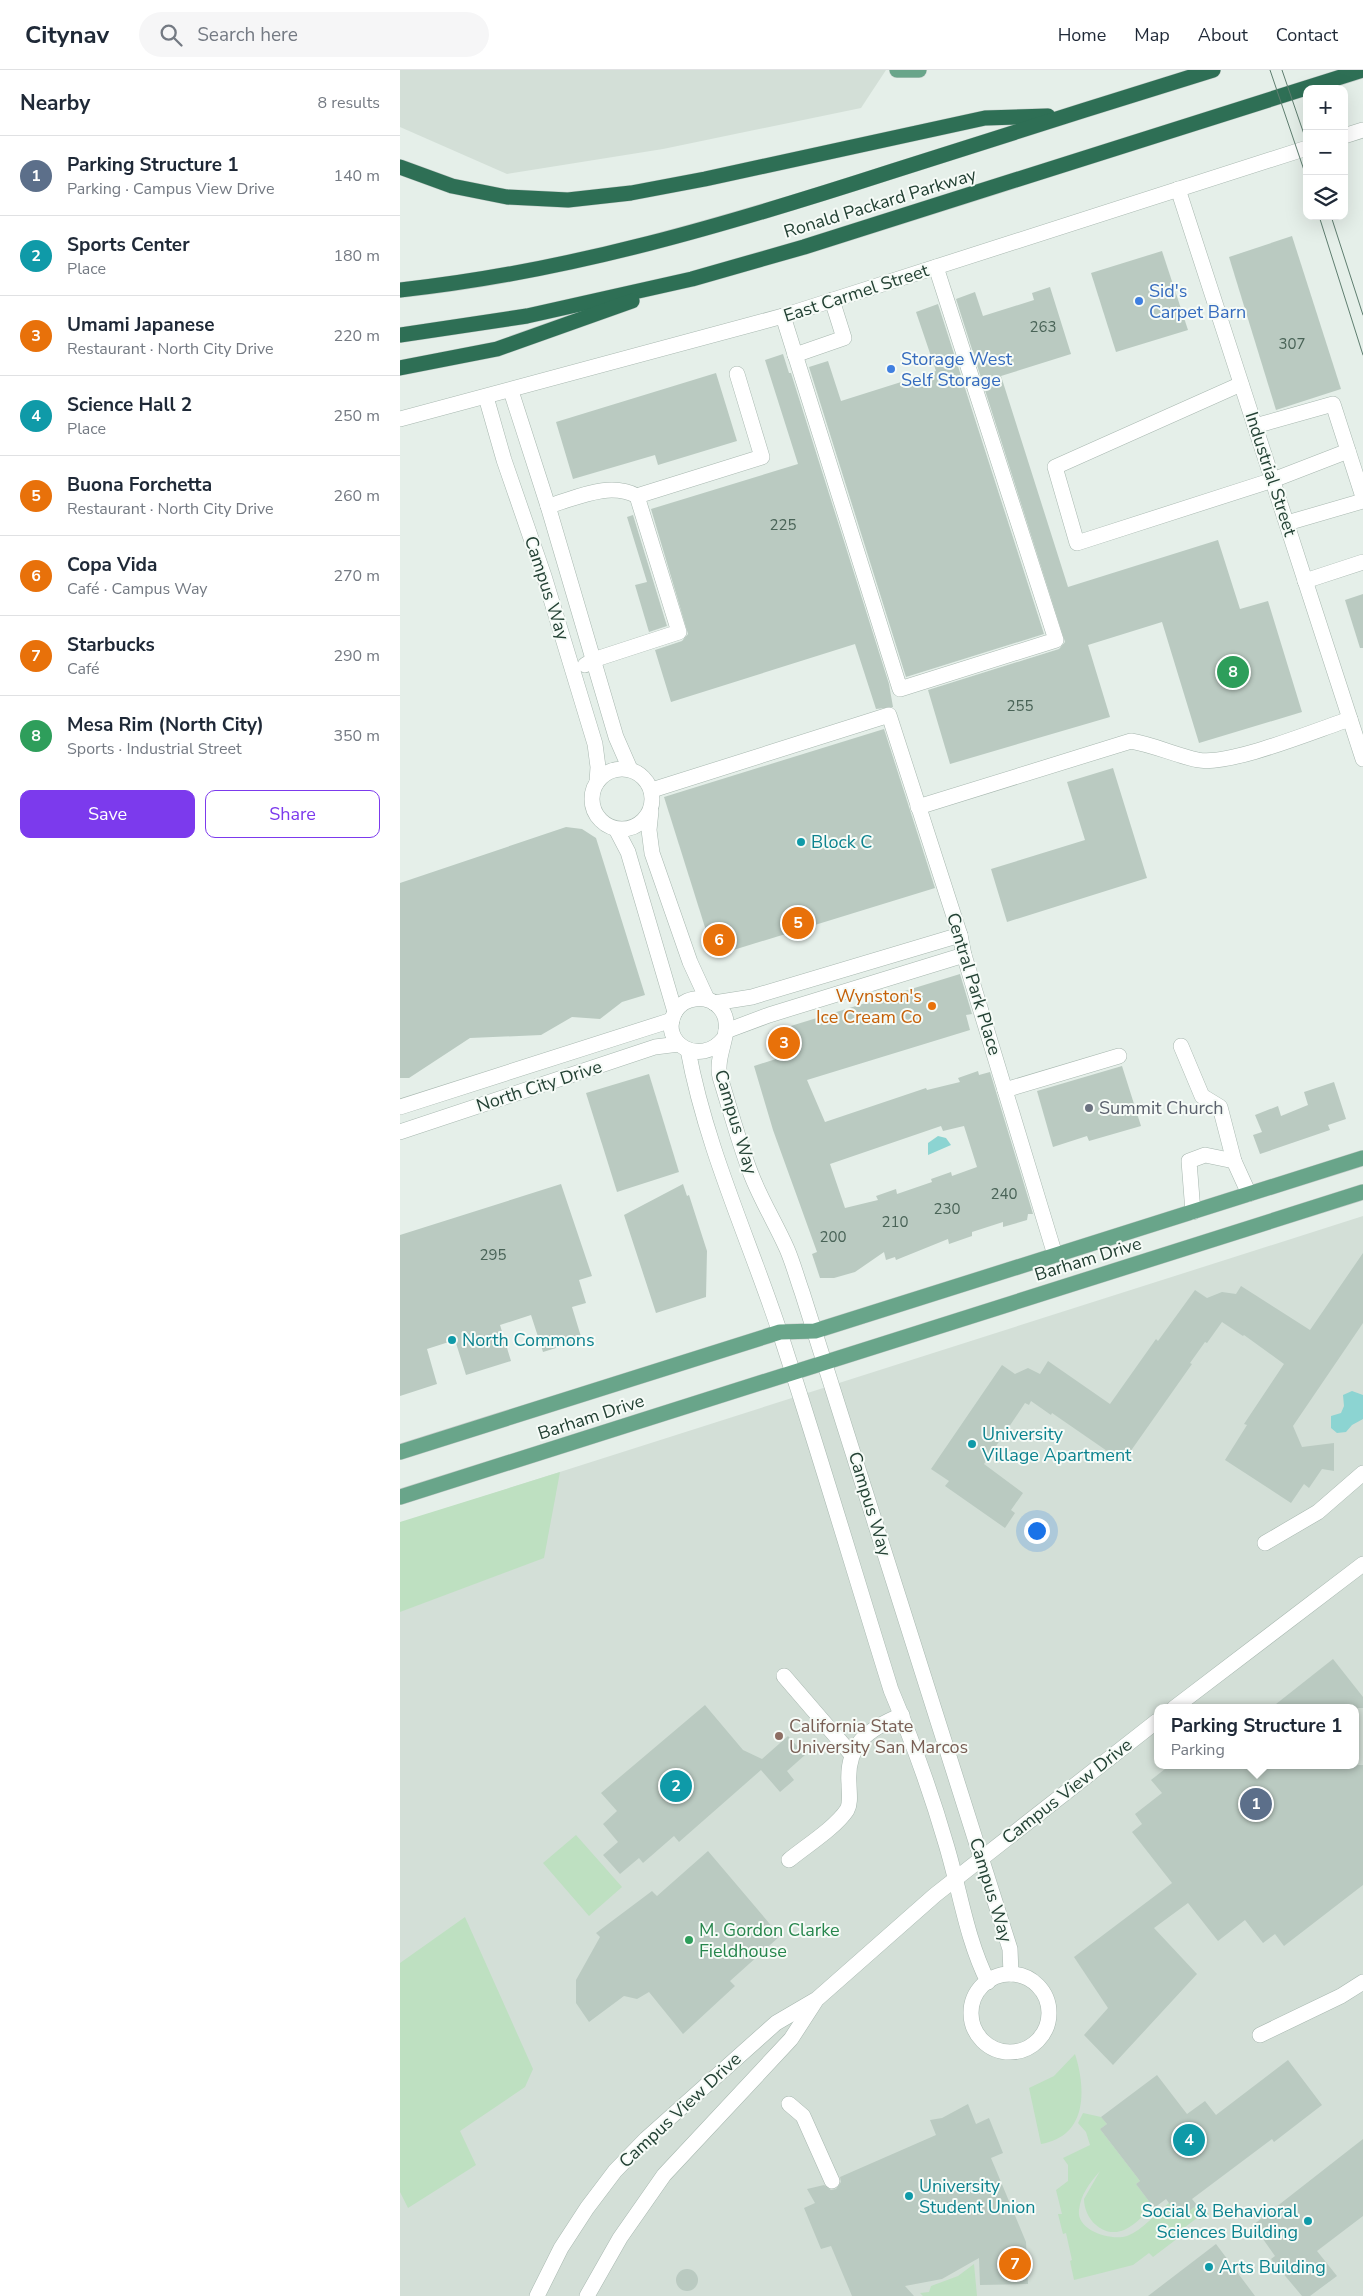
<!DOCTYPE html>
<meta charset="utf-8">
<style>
body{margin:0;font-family:"Nunito Sans",sans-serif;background:#f6f6f7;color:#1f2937}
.controls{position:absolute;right:15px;top:15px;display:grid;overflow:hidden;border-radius:10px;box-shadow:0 5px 20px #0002}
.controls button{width:45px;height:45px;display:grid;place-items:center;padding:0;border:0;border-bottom:1px solid #e0e1e3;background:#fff;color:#1f2937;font:25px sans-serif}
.you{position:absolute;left:636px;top:1460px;width:18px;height:18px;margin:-12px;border:4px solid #fff;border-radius:50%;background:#1a73e8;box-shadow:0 0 0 8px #1a73e833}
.badge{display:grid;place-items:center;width:32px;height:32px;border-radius:50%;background:#7c3aed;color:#fff;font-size:16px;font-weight:700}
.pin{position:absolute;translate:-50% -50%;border:2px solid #fff;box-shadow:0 1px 5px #0006}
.popup{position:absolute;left:754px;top:1634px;width:205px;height:65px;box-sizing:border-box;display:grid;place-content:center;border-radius:10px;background:#fff;filter:drop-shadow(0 1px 4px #0005);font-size:16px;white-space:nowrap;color:#747a83}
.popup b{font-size:19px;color:#1f2937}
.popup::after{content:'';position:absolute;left:50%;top:100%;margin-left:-10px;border:10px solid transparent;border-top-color:#fff}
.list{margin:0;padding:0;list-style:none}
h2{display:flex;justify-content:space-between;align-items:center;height:65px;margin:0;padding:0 20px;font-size:21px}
h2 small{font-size:16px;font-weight:400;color:#747a83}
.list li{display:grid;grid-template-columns:32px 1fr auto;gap:15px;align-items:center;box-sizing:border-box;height:80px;padding:0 20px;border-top:1px solid #e0e1e3}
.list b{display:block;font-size:19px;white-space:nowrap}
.list p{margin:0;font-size:16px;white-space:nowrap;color:#747a83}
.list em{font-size:16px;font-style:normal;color:#747a83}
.actions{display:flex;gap:10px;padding:15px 20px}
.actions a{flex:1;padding:11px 0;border:1px solid #7c3aed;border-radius:10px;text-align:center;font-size:18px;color:#7c3aed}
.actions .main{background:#7c3aed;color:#fff}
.icon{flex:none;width:28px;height:28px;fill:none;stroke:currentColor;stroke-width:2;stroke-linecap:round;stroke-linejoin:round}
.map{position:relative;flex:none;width:963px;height:2226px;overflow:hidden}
header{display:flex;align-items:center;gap:30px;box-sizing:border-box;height:70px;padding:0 25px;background:#fff;border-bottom:1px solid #e0e1e3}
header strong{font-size:24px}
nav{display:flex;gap:28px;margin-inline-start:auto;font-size:18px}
.search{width:350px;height:45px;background:#f6f6f7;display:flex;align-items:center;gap:12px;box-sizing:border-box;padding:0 18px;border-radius:28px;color:#747a83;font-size:19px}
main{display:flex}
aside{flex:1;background:#fff}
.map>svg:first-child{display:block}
</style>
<header>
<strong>Citynav</strong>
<div class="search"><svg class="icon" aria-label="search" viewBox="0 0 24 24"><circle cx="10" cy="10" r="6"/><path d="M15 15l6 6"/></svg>Search here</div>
<nav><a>Home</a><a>Map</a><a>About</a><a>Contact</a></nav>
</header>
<main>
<aside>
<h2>Nearby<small>8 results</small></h2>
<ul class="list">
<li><span class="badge" style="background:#5c6f8a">1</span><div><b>Parking Structure 1</b><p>Parking · Campus View Drive</p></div><em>140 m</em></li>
<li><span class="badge" style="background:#0f9aa8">2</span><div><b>Sports Center</b><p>Place</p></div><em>180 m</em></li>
<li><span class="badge" style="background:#e8710a">3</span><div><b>Umami Japanese</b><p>Restaurant · North City Drive</p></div><em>220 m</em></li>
<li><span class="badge" style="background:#0f9aa8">4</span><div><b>Science Hall 2</b><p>Place</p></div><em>250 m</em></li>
<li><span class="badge" style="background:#e8710a">5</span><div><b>Buona Forchetta</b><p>Restaurant · North City Drive</p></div><em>260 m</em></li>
<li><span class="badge" style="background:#e8710a">6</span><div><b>Copa Vida</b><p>Café · Campus Way</p></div><em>270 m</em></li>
<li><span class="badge" style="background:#e8710a">7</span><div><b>Starbucks</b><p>Café</p></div><em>290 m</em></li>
<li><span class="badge" style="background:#2e9e5b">8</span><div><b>Mesa Rim (North City)</b><p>Sports · Industrial Street</p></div><em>350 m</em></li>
</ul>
<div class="actions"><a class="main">Save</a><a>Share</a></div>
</aside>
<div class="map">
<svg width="963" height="2226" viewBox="0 0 963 2226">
<rect width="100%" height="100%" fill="#e5efe9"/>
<g fill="#d3dfd7" fill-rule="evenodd">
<path d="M0,0H486L461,38L263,79L107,104L0,57Z"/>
<path d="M963,1146V2226H0V1453ZM757,1638H955V1695H757Z"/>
</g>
<g fill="#bee0c1">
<path d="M160,1402L144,1488L0,1542V1452Z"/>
<path d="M176,1765L222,1817L189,1846L143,1793Z"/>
<path d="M65,1847L133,1999L125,2017L60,2061L76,2095L8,2138L0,2122V1893Z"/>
<path d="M675,1984C686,2019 688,2066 641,2074L629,2018L654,2006Z"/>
<path d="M683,2043L701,2047L707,2054L700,2059L740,2111L736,2114L754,2138C744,2143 737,2154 726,2159C705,2170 684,2150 684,2129L700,2101C689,2114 681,2124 679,2140C676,2161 712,2171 727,2166C743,2160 756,2143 769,2133L780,2148L797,2135L799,2139L803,2137L809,2144L800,2150L797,2148L776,2164L778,2168L753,2187L749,2183L733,2195L674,2210L670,2191L672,2190L666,2163L663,2164L658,2144H662L656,2120L668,2111V2095L663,2088L690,2075L686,2062L678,2053Z"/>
<path d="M574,2194L577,2226H523L520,2223L529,2222L531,2216L558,2206Z"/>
</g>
<g fill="#8cd4d2">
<path d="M538,1066L546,1068L551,1075L528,1085V1073Z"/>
<path d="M952,1321L963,1325V1349L952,1355L946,1362L937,1363L931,1358V1346L941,1343L944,1336L943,1325Z"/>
</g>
<g fill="#bacac1" fill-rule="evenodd">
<path d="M892,166L941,319L876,340L829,187Z"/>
<path d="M762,181L788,260L716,282L691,203Z"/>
<path d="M650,217L671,284L601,306L668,517L818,470L840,539L868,531L902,642L799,673L762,552L688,575L710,647L550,694L528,620L659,579L665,572L556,229L575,222L583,246L634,230L632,223Z"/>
<path d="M538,234L644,564L506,607L409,297L428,291L441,331L536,301L516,242Z"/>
<path d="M383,284L389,303H391L489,614L493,637L476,639L455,574L271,632L255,580L282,571L288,564L251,439L398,394L365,290Z"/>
<path d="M316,303L337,371L258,395L255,385L173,409L156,352Z"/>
<path d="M233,445L267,556L249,562L235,515L247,512L227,447Z"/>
<path d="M963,524V578H960L945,530Z"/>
<path d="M484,659L535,818L314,886L264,727Z"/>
<path d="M713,698L747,808L607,852L591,799L685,770L667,712Z"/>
<path d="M166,757L182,759L196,768L245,925L222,932L200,949L172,947L141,965L70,968L9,1008H0V813Z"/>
<path d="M560,904L572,944L566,945L570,960L407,1010L425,1052L526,1018L527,1020L560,1012L558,1008L578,1001L579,1005L590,1002L633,1144H628L627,1150L603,1157V1152L572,1162V1166L549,1174L548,1169L496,1190L495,1187L486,1190L484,1182L455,1202L434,1208H420L412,1184L417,1182L373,1060L354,996L376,989L368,963ZM541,1056L543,1061L564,1056L577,1097L552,1106L551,1102L531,1109L532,1112L497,1124L496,1119L476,1126L478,1130L445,1138L430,1094Z"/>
<path d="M722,996L741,1056L689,1071L687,1066L653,1077L637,1021Z"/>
<path d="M249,1004L279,1102L217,1122L186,1023Z"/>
<path d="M934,1012L946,1049L928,1055L930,1060L860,1084L853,1065L862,1062L855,1045L878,1036L881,1046L908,1035L904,1022Z"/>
<path d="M161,1114L192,1206L179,1210L186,1233L172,1237L182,1270L143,1282L131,1245L100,1255L111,1291L66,1305L55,1270L27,1279L37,1314L0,1326V1165Z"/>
<path d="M283,1114L287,1126L289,1125L307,1181L306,1227L256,1243L224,1145Z"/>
<path d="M963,1183V1253L893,1356L902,1377L934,1373V1401L922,1399L909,1418L904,1414L891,1433L825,1390L847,1355L844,1354L884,1294L844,1265L843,1266L822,1252L807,1273L805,1272L790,1293L792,1294L723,1392L652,1343L651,1345L631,1331L629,1335L625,1333L584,1394L623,1423L611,1440L615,1443L605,1458L545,1416L549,1411L531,1399L602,1295L615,1304L628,1298L640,1304L648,1291L710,1334L756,1269L758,1271L795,1220L807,1228L822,1222L836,1224L841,1216L910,1260Z"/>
<path d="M933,1589L963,1627V1638H871Z"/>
<path d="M305,1635L343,1680L362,1689L388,1666L405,1685L387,1701L394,1710L380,1722L361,1700L279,1772L274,1766L243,1793L239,1788L220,1804L203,1785L218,1772L203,1754L217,1741L201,1723Z"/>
<path d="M770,1695H963V1815L884,1876L875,1864L863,1873L845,1850L818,1871L788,1833L754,1858L797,1904L713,1995L684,1965L708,1938L674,1887L772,1813L732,1762L742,1754L735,1744L762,1723L751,1710Z"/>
<path d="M308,1781L380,1866L330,1911L335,1916L283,1964L249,1922L237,1929L224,1926L189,1952L176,1933V1910L200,1867L196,1863L252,1821L257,1826Z"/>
<path d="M888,1990L922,2035L874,2072L872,2069L792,2129L797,2135L780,2148L766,2129L754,2138L736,2114L740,2111L700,2059L707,2054L701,2047L757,2005L787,2044L805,2031L816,2045Z"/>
<path d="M568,2034L576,2054L589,2048L603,2083L591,2088L626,2172L628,2214L580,2215L579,2188L542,2209L505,2216L514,2226H452L431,2176L421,2179L404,2138L415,2133L407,2119L424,2115L431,2120L436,2119L441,2112L440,2107L536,2065L530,2050L542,2048Z"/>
<path d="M963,2069V2146L917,2181L937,2206L910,2226H902L871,2189L875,2186L853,2155Z"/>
<path d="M816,2174L855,2226H748Z"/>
<circle cx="287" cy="2210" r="11"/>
</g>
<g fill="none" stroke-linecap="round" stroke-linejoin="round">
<g stroke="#a7b7af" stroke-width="16">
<g id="minor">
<path d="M944,66L963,60"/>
<path d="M778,119L963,689"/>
<path d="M383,246L500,619L656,570L536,197"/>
<path d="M395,285L444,268L432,230"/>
<path d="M841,314L655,397L677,473L873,410L948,381"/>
<path d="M111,321L148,436L216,667L230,699"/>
<path d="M86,327L104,390L144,506L195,674L198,697L197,712"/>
<path d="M0,349L383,246L907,78"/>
<path d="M855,356L933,334L963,427"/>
<path d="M237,426L362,387L337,304"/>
<path d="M148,436C177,428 209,411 237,426L279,562L193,590L185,595"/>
<path d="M887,453L963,431"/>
<path d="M905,511L963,492"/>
<circle cx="222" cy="729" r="30"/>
<path d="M252,720L489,645L560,865L564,885L655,1185"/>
<path d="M518,737L731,671C754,675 775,685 798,690C830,696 916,660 950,649"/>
<path d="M251,741L249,760L252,783L290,892L307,929"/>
<path d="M216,759L228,782L275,942"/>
<path d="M314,933L352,927L560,865"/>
<path d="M326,961L369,945L564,885"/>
<path d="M324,968C301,998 258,973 275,942C284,926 308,924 320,938C337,957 314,983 320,1007C330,1039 339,1073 351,1104C361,1130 376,1154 387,1179C393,1193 397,1208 402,1222L610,1879L611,1904"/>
<path d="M781,976L802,1026L820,1037L834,1091"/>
<path d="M288,980C306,1078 349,1169 380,1263C419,1382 454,1501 491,1620C512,1670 531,1722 546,1774C560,1820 566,1868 588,1912"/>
<path d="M605,1020L719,986"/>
<path d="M0,1037L272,950"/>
<path d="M0,1062L255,977L279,974"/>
<path d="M793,1142L789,1091L805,1085L834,1091L849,1124"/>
<path d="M865,1473L918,1442L963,1403"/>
<path d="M384,1606L452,1685"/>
<path d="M774,1638L963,1494"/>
<path d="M389,1790C406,1776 435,1758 447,1740C451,1733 449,1722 449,1714C446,1674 468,1659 502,1645"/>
<circle cx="610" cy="1943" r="39"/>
<path d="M860,1965L941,1926L963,1912"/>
<path d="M389,2034L403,2046L432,2111"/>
<path d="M137,2226L161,2178L187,2138L215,2101L246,2069L376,1953L417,1929L535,1825L757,1651"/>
<path d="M187,2226L220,2168L264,2105L391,1969L415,1932"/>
</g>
</g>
<g stroke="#c1cac6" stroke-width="16">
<g id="major">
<path d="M497,0H519"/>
<path d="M0,1382L380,1262L415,1261L963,1088"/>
<path d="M0,1427L963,1122"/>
</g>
</g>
<g stroke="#c1cac6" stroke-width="16">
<g id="highway">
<path d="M0,97L52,116L107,127L168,130L231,123L305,109L585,48L648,46"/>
<path d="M0,220C169,202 332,153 493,101C600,67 706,33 813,0"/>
<path d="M0,265L127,246L292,209L404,177L963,0"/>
<path d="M0,298L97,279L232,231"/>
</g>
</g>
<use href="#minor" stroke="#fff" stroke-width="15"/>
<use href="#major" stroke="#69a58a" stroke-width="15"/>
<use href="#highway" stroke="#2e6f55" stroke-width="15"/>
<g stroke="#5e7d6f" stroke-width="1">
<path d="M870,0L907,109"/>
<path d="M882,0L907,73"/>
<path d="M919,146L963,285"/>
<path d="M931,146L963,245"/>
</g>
</g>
<g fill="#3f7fe0" stroke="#f6fbf7" stroke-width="2">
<circle cx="739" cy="231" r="5"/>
<circle cx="491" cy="299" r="5"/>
</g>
<g fill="#0f9aa8" stroke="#f6fbf7" stroke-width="2">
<circle cx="401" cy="772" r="5"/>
<circle cx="52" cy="1270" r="5"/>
<circle cx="572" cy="1374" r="5"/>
<circle cx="509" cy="2126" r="5"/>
<circle cx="908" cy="2151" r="5"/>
<circle cx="809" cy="2197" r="5"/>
</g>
<circle fill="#e8710a" stroke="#f6fbf7" stroke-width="2" cx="532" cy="936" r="5"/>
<circle fill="#6b7280" stroke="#f6fbf7" stroke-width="2" cx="689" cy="1038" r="5"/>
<circle fill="#8d6e63" stroke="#f6fbf7" stroke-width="2" cx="379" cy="1666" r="5"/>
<circle fill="#2e9e5b" stroke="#f6fbf7" stroke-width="2" cx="289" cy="1870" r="5"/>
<g text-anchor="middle" stroke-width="4" stroke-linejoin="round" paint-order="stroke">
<g font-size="15" fill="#496357">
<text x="643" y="262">263</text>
<text x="892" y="279">307</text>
<text x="383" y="460">225</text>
<text x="620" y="641">255</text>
<text x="604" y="1129">240</text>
<text x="547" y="1144">230</text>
<text x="495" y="1157">210</text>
<text x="433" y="1172">200</text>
<text x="93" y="1190">295</text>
</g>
<g font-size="18" fill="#234134" stroke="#f6fbf7">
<text transform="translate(480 133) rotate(-17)" y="6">Ronald Packard Parkway</text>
<text transform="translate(456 223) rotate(-18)" y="6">East Carmel Street</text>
<text transform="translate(871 404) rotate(72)" y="6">Industrial Street</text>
<text transform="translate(147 518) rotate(72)" y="6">Campus Way</text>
<text transform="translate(574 914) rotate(73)" y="6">Central Park Place</text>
<text transform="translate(139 1016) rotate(-18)" y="6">North City Drive</text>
<text transform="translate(336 1052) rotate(73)" y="6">Campus Way</text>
<text transform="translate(688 1189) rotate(-17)" y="6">Barham Drive</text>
<text transform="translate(191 1347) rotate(-18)" y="6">Barham Drive</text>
<text transform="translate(470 1434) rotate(73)" y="6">Campus Way</text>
<text transform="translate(667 1721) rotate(-38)" y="6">Campus View Drive</text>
<text transform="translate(591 1820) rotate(73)" y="6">Campus Way</text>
<text transform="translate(280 2040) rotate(-43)" y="6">Campus View Drive</text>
</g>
<g font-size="18" fill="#366cbe" stroke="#f6fbf7" text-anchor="start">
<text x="749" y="227">Sid's<tspan x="749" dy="21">Carpet Barn</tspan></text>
<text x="501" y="295">Storage West<tspan x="501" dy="21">Self Storage</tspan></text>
</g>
<g font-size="18" fill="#0d838f" stroke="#f6fbf7" text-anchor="start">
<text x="411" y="778">Block C</text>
<text x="62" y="1276">North Commons</text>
<text x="582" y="1370">University<tspan x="582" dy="21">Village Apartment</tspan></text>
<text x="519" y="2122">University<tspan x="519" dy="21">Student Union</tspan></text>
<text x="898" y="2147" text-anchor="end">Social &amp; Behavioral<tspan x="898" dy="21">Sciences Building</tspan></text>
<text x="819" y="2203">Arts Building</text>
</g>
<g font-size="18" fill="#c56008" stroke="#f6fbf7" text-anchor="end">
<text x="522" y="932">Wynston's<tspan x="522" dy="21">Ice Cream Co</tspan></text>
</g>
<g font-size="18" fill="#5b616d" stroke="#f6fbf7" text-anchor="start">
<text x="699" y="1044">Summit Church</text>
</g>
<g font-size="18" fill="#785e54" stroke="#f6fbf7" text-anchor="start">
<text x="389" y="1662">California State<tspan x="389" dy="21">University San Marcos</tspan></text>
</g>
<g font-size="18" fill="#27864d" stroke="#f6fbf7" text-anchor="start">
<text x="299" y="1866">M. Gordon Clarke<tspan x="299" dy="21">Fieldhouse</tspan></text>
</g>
</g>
</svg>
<div class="controls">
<button>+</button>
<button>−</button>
<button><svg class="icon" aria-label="layers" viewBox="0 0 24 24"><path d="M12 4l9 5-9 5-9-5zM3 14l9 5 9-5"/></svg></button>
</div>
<div class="you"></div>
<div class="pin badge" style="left:856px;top:1734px;background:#5c6f8a">1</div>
<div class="popup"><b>Parking Structure 1</b>Parking</div>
<div class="pin badge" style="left:276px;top:1716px;background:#0f9aa8">2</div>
<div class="pin badge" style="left:384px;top:973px;background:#e8710a">3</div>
<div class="pin badge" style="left:789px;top:2070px;background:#0f9aa8">4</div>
<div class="pin badge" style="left:398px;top:853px;background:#e8710a">5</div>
<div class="pin badge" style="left:319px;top:870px;background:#e8710a">6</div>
<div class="pin badge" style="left:615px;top:2194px;background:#e8710a">7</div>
<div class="pin badge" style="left:833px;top:602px;background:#2e9e5b">8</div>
</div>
</main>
